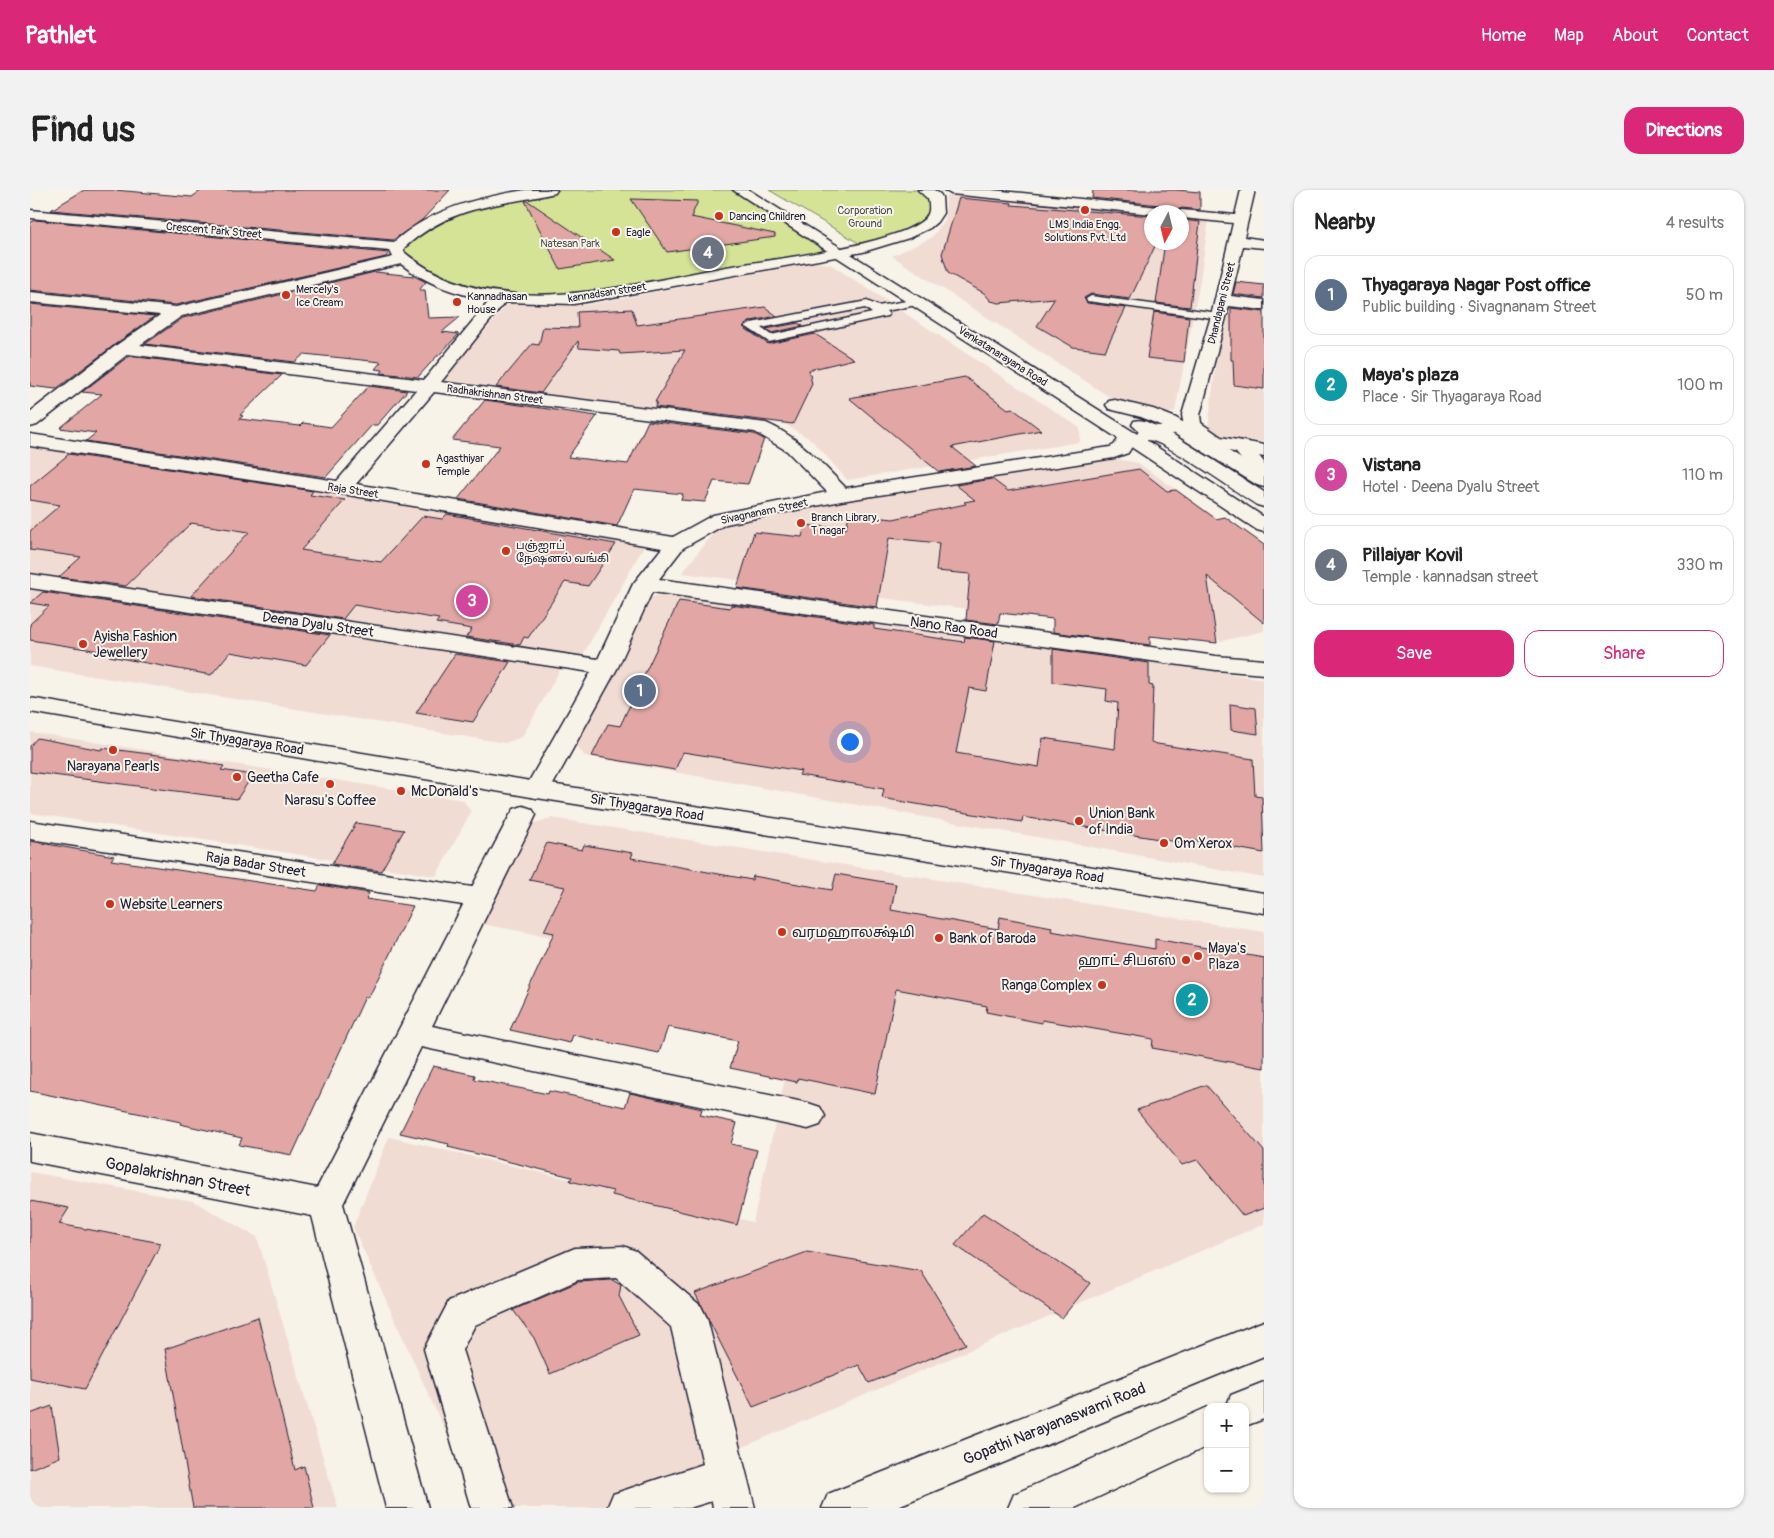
<!DOCTYPE html>
<meta charset="utf-8">
<style>
body{margin:0;font-family:Pangolin,"Noto Sans Tamil",sans-serif;background:#f2f2f2;color:#222}
.controls{position:absolute;right:15px;bottom:15px;display:grid;overflow:hidden;border-radius:10px;box-shadow:0 1px 4px #0004}
.controls button{width:45px;height:45px;display:grid;place-items:center;padding:0;border:0;border-bottom:1px solid #e0e0e0;background:#fff;color:#222;font:25px sans-serif}
.compass{position:absolute;left:1114px;top:15px;width:45px;height:45px;border-radius:50%;background:#fff;box-shadow:0 1px 4px #0004;rotate:187deg}
.you{position:absolute;left:819px;top:551px;width:18px;height:18px;margin:-12px;border:4px solid #fff;border-radius:50%;background:#1a73e8;box-shadow:0 0 0 8px #1a73e833}
.badge{display:grid;place-items:center;width:32px;height:32px;border-radius:50%;background:#db2777;color:#fff;font-size:16px;font-weight:700}
.pin{position:absolute;translate:-50% -50%;border:2px solid #fff;box-shadow:0 1px 5px #0006}
.list{margin:0;padding:0;list-style:none}
h2{display:flex;justify-content:space-between;align-items:center;height:65px;margin:0;padding:0 20px;font-size:21px}
h2 small{font-size:16px;font-weight:400;color:#767676}
.list li{display:grid;grid-template-columns:32px 1fr auto;gap:15px;align-items:center;box-sizing:border-box;height:80px;margin:0 10px 10px;padding:0 10px;border:1px solid #e0e0e0;border-radius:15px}
.list b{display:block;font-size:19px;white-space:nowrap}
.list p{margin:0;font-size:16px;white-space:nowrap;color:#767676}
.list em{font-size:16px;font-style:normal;color:#767676}
.actions{display:flex;gap:10px;padding:15px 20px}
.actions a{flex:1;padding:11px 0;border:1px solid #db2777;border-radius:15px;text-align:center;font-size:18px;color:#db2777}
.actions .main{background:#db2777;color:#fff}
.map{position:relative;flex:none;width:1234px;height:1318px;overflow:hidden;border-radius:15px}
header{display:flex;align-items:center;gap:30px;box-sizing:border-box;height:70px;padding:0 25px;background:#db2777;color:#fff}
header strong{font-size:24px}
nav{display:flex;gap:28px;margin-inline-start:auto;font-size:18px}
.intro{display:flex;align-items:center;justify-content:space-between;box-sizing:border-box;height:120px;padding:0 30px}
h1{margin:0;font-size:35px}
.button{padding:12px 22px;border-radius:15px;background:#db2777;color:#fff;font-size:18px;font-weight:700}
main{display:flex;gap:30px;padding:0 30px}
aside{flex:1;background:#fff;border-radius:15px;box-shadow:0 1px 4px #0004}
.map>svg:first-child{display:block}
</style>
<header>
<strong>Pathlet</strong>
<nav><a>Home</a><a>Map</a><a>About</a><a>Contact</a></nav>
</header>
<div class="intro"><h1>Find us</h1><a class="button">Directions</a></div>
<main>
<div class="map">
<svg width="1234" height="1318" viewBox="0 0 1234 1318">
<rect width="100%" height="100%" fill="#f7f3e8"/>
<filter id="ink" filterUnits="userSpaceOnUse"><feTurbulence type="fractalNoise" baseFrequency=".02" numOctaves="2"/><feDisplacementMap in="SourceGraphic" scale="10" xChannelSelector="R" yChannelSelector="G"/><feConvolveMatrix kernelMatrix="1 2 1 2 8 2 1 2 1" color-interpolation-filters="sRGB"/></filter>
<g filter="url(#ink)">
<g fill="#f1dcd4">
<path d="M926,5L1121,23L1122,52H1152V25L1179,28L1170,91L1145,221L1128,228L1109,226L862,66L901,48L915,30L916,6Z"/>
<path d="M785,72L800,74L1050,238V252L817,290L782,250L754,234L412,190L479,113L555,115Z"/>
<path d="M1193,115L1234,120V252L1194,247L1178,238Z"/>
<path d="M0,251L353,303L614,356L550,470L0,386Z"/>
<path d="M1076,267L1108,273L1234,361V441L1192,451L652,383L694,329Z"/>
<path d="M0,396L534,473L492,547L475,553L0,476Z"/>
<path d="M645,401L1234,489V688L555,566L543,553L619,408Z"/>
<path d="M0,542L433,610L441,622L406,686L0,623Z"/>
<path d="M522,628L1234,742V1034L571,1318H473L443,1303L323,1037L359,947L723,1032L776,795L452,734L501,634Z"/>
<path d="M0,982L163,1011L227,1047L308,1318H0Z"/>
</g>
<g fill="#d4e396" stroke="#7b8268">
<path d="M524,0H703L800,61L543,107L472,105L399,89L366,65L371,53L437,16Z"/>
<path d="M739,0H892L902,7L903,22L894,33L859,48L832,55Z"/>
</g>
<g fill="#e2a7a4" stroke="#22223b">
<path d="M54,0H85L162,7L172,0H420L392,30L363,50L21,20Z"/>
<path d="M1063,0H1146L1170,2V20L1152,18L1147,20L1139,16L1062,8Z"/>
<path d="M929,8L982,13L981,15L1122,26V52H1127L1100,109L1061,104L1054,108L1057,113L1096,118L1075,161L1043,157L1007,136L1025,108L969,113L961,111L954,103L918,83L912,64Z"/>
<path d="M601,9L668,11L661,27L745,44V47L637,62Z"/>
<path d="M495,11H498L585,70L530,79Z"/>
<path d="M5,30L359,63L356,67L146,115L0,100V33Z"/>
<path d="M1152,30L1170,32L1160,117L1126,113L1135,52H1152Z"/>
<path d="M345,82L384,86L396,92L389,100H395L398,128L430,127L412,142L429,144L408,166H407L388,187L351,183L353,180L345,179L351,172L274,164L265,172L115,154L153,128Z"/>
<path d="M1206,92L1234,95V108L1203,104Z"/>
<path d="M0,114L125,126L87,153L26,199L0,196Z"/>
<path d="M735,117L747,126L721,131L713,137L738,154L785,144L824,169L779,180L782,194L763,234L625,217L627,212H625L655,160L590,164L589,161L549,158L548,151L511,203L466,197L502,154L509,155L513,137L548,138L547,122L602,119L607,135Z"/>
<path d="M1201,118L1234,122V199L1204,195L1203,170H1201Z"/>
<path d="M1124,122L1159,127L1154,172L1117,168Z"/>
<path d="M768,133L773,136L741,143L736,139Z"/>
<path d="M99,166L252,185L210,225L213,226L209,229L270,236L273,233L301,237L339,196L377,201L347,235H342L296,287L56,251L66,243L30,238L72,204L52,202Z"/>
<path d="M935,187L978,219L982,218L1011,240L922,257L946,276L909,282L819,208Z"/>
<path d="M455,210L567,226L538,267L598,274L618,231L724,244L734,249L718,294L684,291L675,312L651,310L653,304L604,299L587,336L428,309L470,256L422,250Z"/>
<path d="M39,264L283,301L280,305L315,310L271,360L351,372L393,326L412,329L417,324L586,354L558,396L535,392L498,448L494,447L490,455L436,447L442,439L406,433L409,429L324,415L313,429L161,406L219,342L161,333L96,396L29,387L51,367L0,360V341L30,315L0,310V296Z"/>
<path d="M1109,279L1137,301L1146,300L1186,329L1195,327L1234,355V433L1177,386L1187,453L1120,446V455L1023,442V429L970,423L968,434L936,430L940,384L906,381L909,353L859,348L847,417L707,398L724,342L772,347L775,335L816,339L819,324L863,329L936,314L934,312L945,310L926,295L962,289L978,301Z"/>
<path d="M13,402L300,445L276,475L200,462L181,485L79,466L82,463L0,450V434L19,416L0,413Z"/>
<path d="M649,411L700,418L701,415L844,435V439L934,452L935,447L965,451L956,501L939,498L926,563L1009,577L1013,548L1085,559L1088,513L1076,511L1077,499L1023,492V459L1119,473V495L1123,496L1121,553L1223,569L1225,606L1232,607L1234,663L1160,650V654L993,627L992,632L949,625L852,608L854,599L769,585L771,581L653,562L645,580L562,566L578,534L590,536Z"/>
<path d="M425,464L480,472L443,532L386,523Z"/>
<path d="M1200,514L1226,518L1228,544L1201,540Z"/>
<path d="M7,548L71,560L72,558L152,568L194,576L191,580L223,585L207,609L0,582V556Z"/>
<path d="M326,633L374,640L351,681L302,674Z"/>
<path d="M0,651L84,666L81,670L287,701L290,695L339,703L336,709L383,716L339,807H335L262,965L209,955L212,948L150,934L151,932L0,901Z"/>
<path d="M517,653L552,660L554,655L603,663L601,668L722,690L723,686L802,700L806,684L866,694L861,720L968,739L970,727L1022,737L1021,741L1125,759V749L1234,768V878L1122,858L1123,849L1012,830V833L956,822L957,816L866,799L845,904L768,888L767,892L700,878L708,851L638,837L629,863L543,845L540,853L480,840L524,743L514,741L535,697L499,690Z"/>
<path d="M403,876L445,885L444,889L518,904L519,901L595,917L600,903L672,919L670,925L707,933L701,954L727,960L707,1035L582,1005L583,1001L540,991L542,987L418,957L419,954L370,943Z"/>
<path d="M1176,895L1234,961V1018L1213,1026L1167,970L1152,975L1107,920Z"/>
<path d="M0,1011L39,1018L29,1034L131,1053L55,1199L0,1188Z"/>
<path d="M953,1023L1060,1093L1032,1128L925,1055Z"/>
<path d="M777,1062L891,1081L936,1154L839,1193L829,1175L723,1217L665,1103Z"/>
<path d="M582,1090L591,1095L589,1106L609,1145L520,1184L504,1148L483,1120L548,1092Z"/>
<path d="M228,1127L265,1280L274,1276L284,1318H163L135,1159Z"/>
<path d="M22,1216L30,1267L0,1279V1224Z"/>
</g>
<g fill="none" stroke-linecap="round" stroke-linejoin="round">
<g stroke="#22223b" stroke-width="3">
<g id="service">
<path d="M1061,106L1189,123L1195,126L1189,129L1057,111L1056,109Z"/>
<path d="M887,109L892,112L891,114L856,121L859,124L857,126L739,152L715,136L721,133L837,111L848,116ZM835,118L842,123L741,145L731,138Z"/>
</g>
</g>
<g stroke="#22223b" stroke-width="3">
<g id="minor">
<path d="M495,0H527L525,3C466,17 423,14 374,58V62C462,136 595,95 696,77C746,69 797,63 846,50C859,46 892,37 898,24C900,20 899,13 898,9L888,0H904L910,4L912,7L913,23L907,32L900,38L879,48L833,62L544,114L475,112L411,192L736,233C769,247 791,273 816,298L1080,257L1084,255L1092,243L1099,241L1106,243L1108,247L1098,263L1084,268L811,311L696,334L653,358L629,389L1186,466L1234,470V484L1186,480L622,402L588,477L520,600L516,606L507,608L498,606L494,600L561,482L0,398V384L568,469L603,394L632,358L312,304L0,256V244L307,291L386,200L98,164L7,235L0,237V222L88,154L130,125L0,112V102L146,117L363,67L360,61L0,28V20L364,52C401,19 446,8 495,0ZM371,74C396,94 428,105 460,110L394,190L110,155L152,126ZM404,202L725,242L757,261L797,302L683,325L643,347L326,294Z"/>
<path d="M914,0H962L1139,18L1144,19L1146,22H1122V24L921,4Z"/>
<path d="M1211,0H1225L1214,47L1234,50V58L1213,56L1201,106L1234,110V120L1199,116L1170,225L1171,233L1191,247L1234,255V267C1207,262 1155,259 1152,225L1181,126L1203,33L1152,28V22H1146L1152,20L1205,25Z"/>
<path d="M493,616L502,619L506,625L402,836L778,913L790,917L795,926L790,935L778,939L391,857L313,1014L398,1318H356L282,1026L0,971V943L287,998L433,715L0,649V631L442,697L480,625L484,619Z"/>
<path d="M593,1056L606,1061L671,1116L677,1128L725,1318H683L682,1311L659,1318H577L583,1304L673,1274L641,1137L586,1088L548,1090L445,1135L432,1160L483,1318H441L394,1159L419,1111L545,1058Z"/>
</g>
</g>
<g stroke="#22223b" stroke-width="3">
<path id="tertiary" d="M1085,210L1123,219L1146,228L1234,283V297L1227,295L1132,236L1111,227L1079,219L1076,215L1079,211Z"/>
</g>
<g stroke="#22223b" stroke-width="3">
<g id="secondary">
<path d="M703,0H719L1107,244L1109,241L1102,235L1104,231C1115,228 1119,235 1128,236C1142,237 1154,228 1169,231L1171,235L1169,239L1142,244L1234,302V317L1227,315C1209,304 1131,247 1116,250L1234,327V342L1227,340L1092,251Z"/>
<path d="M1212,252L1219,254L1234,272V290L1227,288L1202,258L1205,254Z"/>
<path d="M0,508L507,592L1234,703V723L507,608L0,522Z"/>
<path d="M1234,1131V1166L863,1318H792L798,1304Z"/>
<path d="M1234,1192V1229L1215,1236V1217H1196L1201,1205Z"/>
<path d="M1178,1217V1256L1045,1318H978L984,1304Z"/>
</g>
</g>
<use href="#service" fill="#f7f3e8" fill-rule="evenodd"/>
<use href="#minor" fill="#f7f3e8" fill-rule="evenodd"/>
<use href="#tertiary" fill="#f7f3e8" fill-rule="evenodd"/>
<use href="#secondary" fill="#f7f3e8" fill-rule="evenodd"/>
</g>
</g>
<g fill="#c8321e" stroke="#f7f3e8" stroke-width="2">
<circle cx="1055" cy="20" r="5"/>
<circle cx="689" cy="26" r="5"/>
<circle cx="586" cy="42" r="5"/>
<circle cx="256" cy="105" r="5"/>
<circle cx="427" cy="112" r="5"/>
<circle cx="396" cy="274" r="5"/>
<circle cx="771" cy="333" r="5"/>
<circle cx="476" cy="361" r="5"/>
<circle cx="53" cy="454" r="5"/>
<circle cx="83" cy="560" r="5"/>
<circle cx="207" cy="587" r="5"/>
<circle cx="300" cy="594" r="5"/>
<circle cx="371" cy="601" r="5"/>
<circle cx="1049" cy="631" r="5"/>
<circle cx="1134" cy="653" r="5"/>
<circle cx="80" cy="714" r="5"/>
<circle cx="752" cy="742" r="5"/>
<circle cx="909" cy="748" r="5"/>
<circle cx="1168" cy="766" r="5"/>
<circle cx="1156" cy="770" r="5"/>
<circle cx="1072" cy="795" r="5"/>
</g>
<g text-anchor="middle" stroke-width="4" stroke-linejoin="round" paint-order="stroke">
<g font-size="11" fill="#4e5252" stroke="#f7f3e8">
<text x="835" y="24">Corporation<tspan x="835" dy="13">Ground</tspan></text>
<text x="540" y="57">Natesan Park</text>
</g>
<g font-size="11" fill="#22223b" stroke="#f7f3e8" text-anchor="start">
<text x="699" y="30">Dancing Children</text>
<text x="1055" y="38" text-anchor="middle">LMS India Engg.<tspan x="1055" dy="13">Solutions Pvt. Ltd</tspan></text>
<text x="596" y="46">Eagle</text>
<text x="266" y="103">Mercely's<tspan x="266" dy="13">Ice Cream</tspan></text>
<text x="437" y="110">Kannadhasan<tspan x="437" dy="13">House</tspan></text>
<text x="406" y="272">Agasthiyar<tspan x="406" dy="13">Temple</tspan></text>
<text x="781" y="331">Branch Library,<tspan x="781" dy="13">T nagar</tspan></text>
<text x="486" y="359">பஞ்ஐாப்<tspan x="486" dy="13">நேஷனல் வங்கி</tspan></text>
</g>
<g font-size="11" fill="#22223b" stroke="#f7f3e8">
<text transform="translate(184 40) rotate(5)" y="4">Crescent Park Street</text>
<text transform="translate(577 102) rotate(-9)" y="4">kannadsan street</text>
<text transform="translate(1191 113) rotate(-76)" y="4">Dhandapani Street</text>
<text transform="translate(973 166) rotate(32)" y="4">Venkatanarayana Road</text>
<text transform="translate(465 204) rotate(7)" y="4">Radhakrishnan Street</text>
<text transform="translate(323 300) rotate(9)" y="4">Raja Street</text>
<text transform="translate(734 321) rotate(-12)" y="4">Sivagnanam Street</text>
</g>
<g font-size="14" fill="#22223b" stroke="#f7f3e8">
<text transform="translate(288 434) rotate(8)" y="5">Deena Dyalu Street</text>
<text transform="translate(924 437) rotate(8)" y="5">Nano Rao Road</text>
<text transform="translate(217 551) rotate(9)" y="5">Sir Thyagaraya Road</text>
<text transform="translate(617 617) rotate(9)" y="5">Sir Thyagaraya Road</text>
<text transform="translate(226 674) rotate(9)" y="5">Raja Badar Street</text>
<text transform="translate(1017 679) rotate(9)" y="5">Sir Thyagaraya Road</text>
</g>
<g font-size="14" fill="#22223b" stroke="#f7f3e8" text-anchor="start">
<text x="63" y="451">Ayisha Fashion<tspan x="63" dy="16">Jewellery</tspan></text>
<text x="83" y="581" text-anchor="middle">Narayana Pearls</text>
<text x="217" y="592">Geetha Cafe</text>
<text x="381" y="606">McDonald's</text>
<text x="300" y="615" text-anchor="middle">Narasu's Coffee</text>
<text x="1059" y="628">Union Bank<tspan x="1059" dy="16">of India</tspan></text>
<text x="1144" y="658">Om Xerox</text>
<text x="90" y="719">Website Learners</text>
<text x="762" y="747">வரமஹாலக்ஷ்மி</text>
<text x="919" y="753">Bank of Baroda</text>
<text x="1178" y="763">Maya's<tspan x="1178" dy="16">Plaza</tspan></text>
<text x="1146" y="775" text-anchor="end">ஹாட் சிபஎஸ்</text>
<text x="1062" y="800" text-anchor="end">Ranga Complex</text>
</g>
<g font-size="16" fill="#22223b" stroke="#f7f3e8">
<text transform="translate(148 986) rotate(11)" y="6">Gopalakrishnan Street</text>
<text transform="translate(1024 1233) rotate(-22)" y="6">Gopathi Narayanaswami Road</text>
</g>
</g>
</svg>
<div class="controls">
<button>+</button>
<button>−</button>
</div>
<svg class="compass" viewBox="-18 -18 36 36"><path d="M0-13l5 13h-10z" fill="#e53935"/><path d="M0 13l5-13h-10z" fill="#767676"/></svg>
<div class="you"></div>
<div class="pin badge" style="left:610px;top:501px;background:#5c6f8a">1</div>
<div class="pin badge" style="left:1162px;top:810px;background:#0f9aa8">2</div>
<div class="pin badge" style="left:442px;top:411px;background:#d1479c">3</div>
<div class="pin badge" style="left:678px;top:63px;background:#6b7280">4</div>
</div>
<aside>
<h2>Nearby<small>4 results</small></h2>
<ul class="list">
<li><span class="badge" style="background:#5c6f8a">1</span><div><b>Thyagaraya Nagar Post office</b><p>Public building · Sivagnanam Street</p></div><em>50 m</em></li>
<li><span class="badge" style="background:#0f9aa8">2</span><div><b>Maya's plaza</b><p>Place · Sir Thyagaraya Road</p></div><em>100 m</em></li>
<li><span class="badge" style="background:#d1479c">3</span><div><b>Vistana</b><p>Hotel · Deena Dyalu Street</p></div><em>110 m</em></li>
<li><span class="badge" style="background:#6b7280">4</span><div><b>Pillaiyar Kovil</b><p>Temple · kannadsan street</p></div><em>330 m</em></li>
</ul>
<div class="actions"><a class="main">Save</a><a>Share</a></div>
</aside>
</main>
